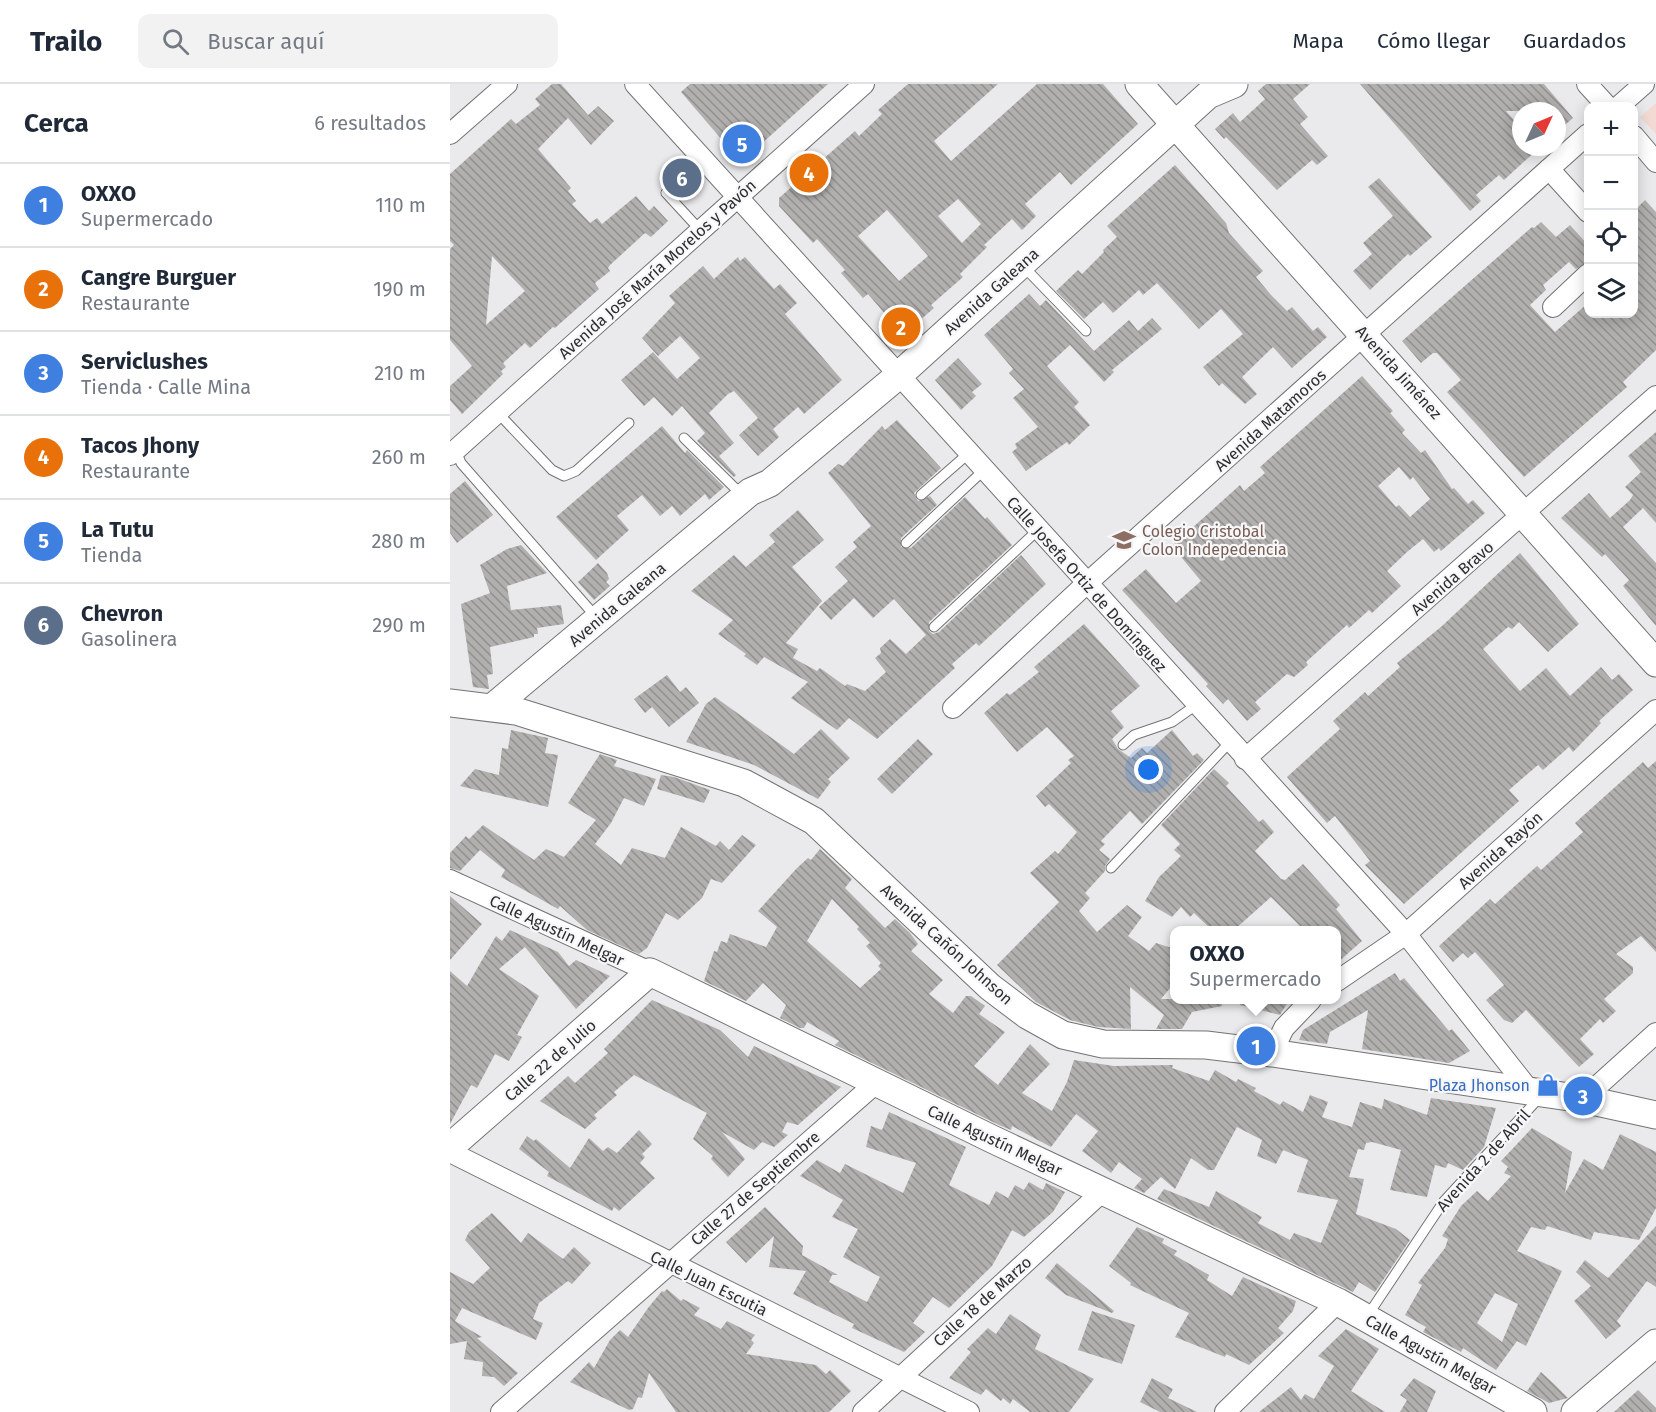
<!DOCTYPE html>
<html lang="es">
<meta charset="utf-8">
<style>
body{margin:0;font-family:"Fira Sans",sans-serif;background:#f2f2f3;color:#1f2937}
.controls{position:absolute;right:18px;top:18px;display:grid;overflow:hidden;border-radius:12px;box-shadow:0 3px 15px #0003}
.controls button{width:54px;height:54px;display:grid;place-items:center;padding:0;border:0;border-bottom:2px solid #e0e1e3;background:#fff;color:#1f2937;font:30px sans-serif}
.compass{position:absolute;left:1062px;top:18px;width:54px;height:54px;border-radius:50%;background:#fff;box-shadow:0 3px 15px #0003;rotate:46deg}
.you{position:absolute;left:699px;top:686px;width:21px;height:21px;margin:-15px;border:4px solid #fff;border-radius:50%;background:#1a73e8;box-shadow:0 0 0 9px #1a73e833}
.badge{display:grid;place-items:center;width:39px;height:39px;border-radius:50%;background:#7c3aed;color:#fff;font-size:20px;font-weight:700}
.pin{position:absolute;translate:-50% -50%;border:3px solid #fff;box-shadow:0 2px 6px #0006}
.popup{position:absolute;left:720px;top:842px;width:171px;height:78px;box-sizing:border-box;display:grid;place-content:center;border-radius:12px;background:#fff;filter:drop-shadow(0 2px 4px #0005);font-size:20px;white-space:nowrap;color:#747a83}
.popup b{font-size:22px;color:#1f2937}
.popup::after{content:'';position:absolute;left:50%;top:100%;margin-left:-12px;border:12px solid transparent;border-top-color:#fff}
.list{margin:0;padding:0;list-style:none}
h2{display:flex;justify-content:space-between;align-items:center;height:78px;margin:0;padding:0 24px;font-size:26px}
h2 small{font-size:20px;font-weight:400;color:#747a83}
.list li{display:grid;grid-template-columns:39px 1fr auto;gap:18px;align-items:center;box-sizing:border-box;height:84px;padding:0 24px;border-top:2px solid #e0e1e3}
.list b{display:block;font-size:22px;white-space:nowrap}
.list p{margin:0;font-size:20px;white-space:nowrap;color:#747a83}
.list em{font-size:20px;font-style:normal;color:#747a83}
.icon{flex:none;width:33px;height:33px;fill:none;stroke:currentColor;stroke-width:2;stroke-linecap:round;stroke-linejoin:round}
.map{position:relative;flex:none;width:1206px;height:1328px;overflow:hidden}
header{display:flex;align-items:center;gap:36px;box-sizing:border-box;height:84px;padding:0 30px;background:#fff;border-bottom:2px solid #e0e1e3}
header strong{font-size:28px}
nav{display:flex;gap:33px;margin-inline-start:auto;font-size:21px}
.search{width:420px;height:54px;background:#f2f2f3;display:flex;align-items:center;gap:15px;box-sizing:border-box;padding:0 21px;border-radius:12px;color:#747a83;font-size:22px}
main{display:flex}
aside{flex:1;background:#fff}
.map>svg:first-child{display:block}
</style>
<header>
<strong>Trailo</strong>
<div class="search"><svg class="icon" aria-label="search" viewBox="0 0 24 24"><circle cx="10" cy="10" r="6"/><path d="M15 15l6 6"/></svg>Buscar aquí</div>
<nav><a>Mapa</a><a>Cómo llegar</a><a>Guardados</a></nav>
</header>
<main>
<aside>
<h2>Cerca<small>6 resultados</small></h2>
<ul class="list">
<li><span class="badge" style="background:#3f7fe0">1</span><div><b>OXXO</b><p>Supermercado</p></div><em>110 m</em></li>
<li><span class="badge" style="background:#e8710a">2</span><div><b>Cangre Burguer</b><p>Restaurante</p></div><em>190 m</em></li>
<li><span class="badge" style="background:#3f7fe0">3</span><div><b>Serviclushes</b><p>Tienda · Calle Mina</p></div><em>210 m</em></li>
<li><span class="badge" style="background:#e8710a">4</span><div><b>Tacos Jhony</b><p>Restaurante</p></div><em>260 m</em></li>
<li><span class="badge" style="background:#3f7fe0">5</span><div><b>La Tutu</b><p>Tienda</p></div><em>280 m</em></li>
<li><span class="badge" style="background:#5c6f8a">6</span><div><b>Chevron</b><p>Gasolinera</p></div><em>290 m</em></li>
</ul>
</aside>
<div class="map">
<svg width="1206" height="1328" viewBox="0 0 1206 1328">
<defs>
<pattern id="building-back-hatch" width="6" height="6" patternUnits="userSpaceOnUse" patternTransform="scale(1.5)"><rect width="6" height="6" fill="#b2b0af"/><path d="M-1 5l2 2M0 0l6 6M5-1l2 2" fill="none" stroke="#91908f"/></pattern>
</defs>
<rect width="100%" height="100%" fill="#eaeaec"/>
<path fill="#f3dad2" d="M1206,19V50L1190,33Z"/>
<g fill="url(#building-back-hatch)" fill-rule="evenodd">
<path d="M102,0H111L138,31L148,22L164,37L141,61L118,34L88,65L121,104L118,107L126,117L122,120L140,139L147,134L152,140L186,112L199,127L204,122L218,137L201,153L195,149L160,181L158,184L160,187L145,199L149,205L105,244L103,243L80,264L75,259L53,279L56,283L51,287L53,290L12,330L0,316V302L22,282L0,256V165L4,161L0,157V90L61,35L66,40L90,21L85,15ZM42,172L75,207L36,241Z"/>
<path d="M240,0H378L291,78L231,8Z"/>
<path d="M458,0H548L484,57L501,77L587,0H653L688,40L621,101L610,88L575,120L586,132L572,146L562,135L534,161L537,163L510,190L513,193L481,221L484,224L453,251L418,210L413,214L391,189L395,186L367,155L363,159L329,122V114L405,47L409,52L432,30L428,26ZM508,115L531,140L512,159L488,132ZM437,126L478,172L449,197L408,152Z"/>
<path d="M816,0H860L843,15L858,33L850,40L878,72L867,81L862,76L827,106L776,53L774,55L765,45L783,29L790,38L815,15L808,7Z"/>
<path d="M910,0H1094L1123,34L1107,48V27H1056L1071,44V63H1090L1054,96L1049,91L1026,111L1031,117L1020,127Z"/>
<path d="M224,73L234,83L233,92L237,95L243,93L250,100L237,112L230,105V96L221,95L211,85Z"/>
<path d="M725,81L776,139L779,149L813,187L806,193L821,211L837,227L842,223L863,247L868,243L877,253L842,284L823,263L792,293L807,310L795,320L772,299L769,302L753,283L793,250L771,225L749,245L707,199L693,211L689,206L663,229L653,218L634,235L606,207L628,186L632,190L654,168L653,166L667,153L657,142Z"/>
<path d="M929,94L982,153L960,172L958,170L920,206L903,187L922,170L913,159L943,132L918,103Z"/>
<path d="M1195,116L1206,128V266L1173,298L1177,303L1074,393L997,308L1011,296L987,269H983L971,279L952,257L1082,143L1084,144L1091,138L1106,153L1120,141L1138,161V178L1126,185L1119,178L1093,201L1096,206L1080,221L1105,248L1138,219V230H1184V127Z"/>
<path d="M288,173L290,177L295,173L324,205L330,200L347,219L335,230L392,296L354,330L348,323L323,345L329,353L308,372L289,351L308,334L284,307L278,310L259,329L284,359L269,372L286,391L284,393L247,357L255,349L232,322L222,332L204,313L194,322L171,296L203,268L227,295L250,274L230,252L208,272L192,254L225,219L219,212L253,182L264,195Z"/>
<path d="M579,210L590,222L596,216L644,267L679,236L688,247L702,234L712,245L662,286L664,288L654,298L620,261L597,282L629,318L624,323L640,341L619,361L617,358L576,387L562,368L567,364L565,360L588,343L563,314L574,305L559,289L563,285L534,251Z"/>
<path d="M508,274L532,300L522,308L526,312L511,326L485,296Z"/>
<path d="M912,292L943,327L940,329L955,346L952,349L971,369L975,366L1002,405L1004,404L1018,420L1023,416L1035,429L991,467L989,464L984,468L973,455L957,468L937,487L951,502L922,529L919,526L899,544L897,541L856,578L858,581L844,593L837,590L805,618L811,625L797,637L778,615L773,620L756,602L758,600L672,506L696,485L726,519L751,497L722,462L790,401L794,407L815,389L810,383ZM949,383L960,396L963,393L980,415L960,433L949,421L946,423L928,402Z"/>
<path d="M447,336L491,384L464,409L468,417L480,412L487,421L451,454V463L461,464L515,413L535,435L537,433L562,461L479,538V547L483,550L489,548L571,471L596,500L529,562L526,559L502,580L505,584L427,655L399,634L387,646L341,614L358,598L314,573L307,581L294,572L296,570L268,550L283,536L241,507L284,471L296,483L325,458L319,451L348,426L374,456L342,483L372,517L336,559L348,565L343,574L367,587L370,584L395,602L397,600L415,607L436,588L425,574L431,569L430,564L440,555L456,570L476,551L444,515L423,534L404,514L381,536L369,523L398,497L385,483L407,463L403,458L421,442L378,389L388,380L393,382L432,342L435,346Z"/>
<path d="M212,342L235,369L237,366L274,403L259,416L255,410L230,432L222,422L210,432L192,411L167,432L179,446L146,476L106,433Z"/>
<path d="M1206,348V439L1193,424L1173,443L1206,479V542L1173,502L1179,496L1155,470L1152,473L1111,434L1139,409L1160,434L1180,416L1183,411L1175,403L1191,388L1178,372Z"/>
<path d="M15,397L43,431L7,459L0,449V410Z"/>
<path d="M71,461L97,489L57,502L61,526L111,521L114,540L87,544L88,550H84V553L40,563L43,590L37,591L39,605L23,603L11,520L40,509L30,481L57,465Z"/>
<path d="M1070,469L1129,540L1098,568L1069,538L1062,545L1058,543L1033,565L1070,607L1096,584L1120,612L1151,583L1162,596L1169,590L1183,606L1149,637L1151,639L1123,668L1119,663L1093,686L1088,681L1059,706L1069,717L954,820L915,781L920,777L885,732L877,739L837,693L890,645L883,637L915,608L918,612L950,583L947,579L992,542Z"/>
<path d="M148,479L157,489L159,495L156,498L160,502L144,516L128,498Z"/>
<path d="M634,540L690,602L661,627L674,643L662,655L668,665L681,674L692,664L697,669L722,646L743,672L747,669L754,676L692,740L680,727L651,757L655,760L649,766L660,775L655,782V787L635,809L640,814L629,827L647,848L677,821L692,833L678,852L699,867L706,859L725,865V898L711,915H771L772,922L742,928L732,945H706L714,931L680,903L681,945L648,943L620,936L586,918L547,881L609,818L580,789L605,767L608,770L627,748L599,720L595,723L586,712L621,679L618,676L624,672L597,643L567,668L534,629L557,609L560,611L589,588L584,583Z"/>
<path d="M217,591L230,608L236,603L249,619L219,643L202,623L195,629L184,615Z"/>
<path d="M265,613L344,670L371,645L400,674L378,695L381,698L368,715L304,681L236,658L256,620Z"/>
<path d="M61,646L98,654L95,669L108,671L98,723L10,702L25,685L49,691L52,664L58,665Z"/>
<path d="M468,655L483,670L442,710L427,695Z"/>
<path d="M150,670L167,676L164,682L206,695L194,722L174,714L161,739L145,760L171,781L182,764L215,774L231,743L266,762L270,757L279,766L292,751L306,761L272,799L261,795L252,814L228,836L216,829L197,864L189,870L137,846L110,822L108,825L51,793L55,786L30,766L10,787L0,784V769L16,752L19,755L33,741L84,776L96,765L114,773L146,736L118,719Z"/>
<path d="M1206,677V868L1191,852L1166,870L1183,883V889L1154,915L1166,927L1153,939L1150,935L1130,955L1144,970L1129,983L1076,926L1062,939L1054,936L1036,916L1054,901L1025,868L1018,874L1013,869L1003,878L989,862L1040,815L1045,820L1087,782L1091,786L1133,748L1125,739L1193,678L1198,684Z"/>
<path d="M764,685L779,699L776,702L809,738L813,735L824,748L805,767L831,795L835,796L853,780L890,821L886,825L912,857L887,879V846H854L821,813L784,846H762L744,829L740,833L731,823L722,833L695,817L709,793L731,772L724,766L730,760L711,741Z"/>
<path d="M211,691L224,693L260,706L254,719L207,705Z"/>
<path d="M370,765L402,795L395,804L435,844L445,835L460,849L468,860L461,867L493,896L479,910L503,929L516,912H521L535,922L529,930L555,948L524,982L548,1001L580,960L600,980L572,1009L602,1027L617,998L624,976L664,982L723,981L722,984L759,997L765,986L786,998L788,995L806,1004L804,1007L830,1021L833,1017L853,1028L860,1011L878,1018L872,1033L902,1043L910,1018L932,1025L934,1015L977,1031L981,1014L1046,1024L1034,1063L1013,1086L998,1079L996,1084L985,1081L977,1113L940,1106L951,1066L922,1058L916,1059L914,1066L908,1065L899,1093L914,1095L906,1130L946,1145L960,1156L925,1208L909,1198L903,1208L707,1115L714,1105L759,1123L766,1107L812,1133L808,1139L840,1156L844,1149L871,1159L888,1116L847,1108L858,1076L833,1066L826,1080L807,1072L812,1056L787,1043L764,1086H758L741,1074L725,1105L711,1093L694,1109L684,1104L692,1095L669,1078L661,1089L632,1067L648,1047L626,1030L601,1063L562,1042L561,1046L549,1041L385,961L389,957L357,938L354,944H350L330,934L336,921L313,899L296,917L254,897L264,867L267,868L271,857L277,859L280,850L316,863L327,843L308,827L347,784L358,774L361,776ZM382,815L409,843L407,845L420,859L416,862L431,879L428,882L431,885L410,904L357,857Z"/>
<path d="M0,812L32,840L0,876Z"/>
<path d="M60,846L108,868L119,882L126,876L160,892L126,925L75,863L49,885L89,912L67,951L72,953L59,977L45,970L27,1004L21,1001L0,1040V887L17,902L46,852L52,857Z"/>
<path d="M945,889L950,897L954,894L999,947L1002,945L1020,967L999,979L912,965L918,926L880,948L877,960L849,956L853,946Z"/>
<path d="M790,915H840L830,931L790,921Z"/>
<path d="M202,916L270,946L298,973L304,962L391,1003L348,1041L337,1038L332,1048L338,1051L324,1063L312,1058L304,1066L272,1048L295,1075L278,1093L261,1075L263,1072L243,1055L257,1029L184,991L164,1008L167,1011L144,1031L147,1034L135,1045L90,1017L118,992L125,999L158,969L154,965Z"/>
<path d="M439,1028L516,1063L499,1101L539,1121L546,1107L558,1114L565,1101L574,1106L579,1098L593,1106L596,1099L615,1108L603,1128L574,1153L562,1146L542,1182L499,1224L483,1213L463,1239L475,1248L454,1268L402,1244L404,1240L343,1210L356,1187L319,1183L324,1152L296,1179L276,1158L315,1123L353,1162L352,1171L388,1191H382L379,1198L417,1218L430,1193L393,1173L408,1145L382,1133L393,1116L350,1092L367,1076L390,1089L395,1080L453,1109L466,1079L416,1063L421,1042L432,1046Z"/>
<path d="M1082,1044L1122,1068L1115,1109L1134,1075L1153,1086L1170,1050L1206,1068V1124L1189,1156L1144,1148L1141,1156L1097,1142L1095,1146L1081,1143L1067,1167L1112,1187L1076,1262L1067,1257L1046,1286L1013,1264L1011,1268L973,1248L976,1243L955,1231L972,1201L968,1199L995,1164L998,1155L992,1152L1011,1122L1027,1107L1038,1117L1061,1092L1054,1089L1058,1083L1051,1077ZM1045,1209L1068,1220L1052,1258L1027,1239Z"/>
<path d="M189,1046L202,1060L192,1070L195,1073L190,1079L205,1094L169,1127L164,1123L162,1127L97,1092L99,1088L69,1065L77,1052L84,1057L86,1055L120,1084L139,1054L153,1067L158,1063L167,1069Z"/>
<path d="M42,1129L71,1159L78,1149L113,1175L124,1163L141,1179L122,1200L118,1197L89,1219L83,1235L93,1239L86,1256L12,1224L5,1237L32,1253L27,1254L68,1289L54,1302L44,1293L32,1292L33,1278L14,1275L17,1257L0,1260V1188L23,1200L40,1184L15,1156L19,1148Z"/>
<path d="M1206,1142V1203L1197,1197L1167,1237L1171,1242L1156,1255L1124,1217L1141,1202L1126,1188L1135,1176L1158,1194Z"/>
<path d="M687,1143L714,1155L712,1159L727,1167L724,1171L759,1191L757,1196L782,1212L793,1193L846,1217L843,1227L828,1244L834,1249L799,1281L776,1270L775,1273L725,1253L739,1229L680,1201L681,1199L659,1182Z"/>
<path d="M607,1179L664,1227L662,1229L616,1211L595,1194Z"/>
<path d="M217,1205L231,1217L233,1215L250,1224L244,1231L271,1245L277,1237L305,1251L301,1256L304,1259L296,1270L366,1281L376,1290L380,1286L401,1307L379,1328H226L199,1289L192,1314L188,1313L183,1325L179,1326L120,1298L139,1278L144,1284L160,1256L170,1246L178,1253L198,1224L212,1207L214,1208Z"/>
<path d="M642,1227L685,1241L672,1280L628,1266Z"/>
<path d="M560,1230L591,1251L585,1265L644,1295L619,1328H580L563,1315L560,1320L553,1314L551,1317L536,1305L531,1311L499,1294L521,1268L517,1265L538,1244L546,1250Z"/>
<path d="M896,1245L929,1265L901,1307L935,1328H809L841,1303L851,1316L855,1310L864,1315L884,1282L868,1272Z"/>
<path d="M1091,1288L1104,1300L1118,1314L1099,1319L1077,1307Z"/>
<path d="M702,1294L723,1305L718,1314L747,1328H710L690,1318Z"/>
<path d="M964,1294L986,1307L977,1328H950L957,1316L950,1311Z"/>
<path d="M1188,1306L1206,1324V1328H1164Z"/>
</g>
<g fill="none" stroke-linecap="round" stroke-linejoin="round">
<g stroke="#737375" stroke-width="11">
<g id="lane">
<path d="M238,88L252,74"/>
<path d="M225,100L216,109L250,146"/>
<path d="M573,182L636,247"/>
<path d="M47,328L102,386L114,392L126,387L179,339"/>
<path d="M234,354L292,411"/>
<path d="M6,366L11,379L147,534"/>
<path d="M471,411L519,369"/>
<path d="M456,459L534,386"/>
<path d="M484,543L588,446"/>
<path d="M673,661L684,651L722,638L746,621"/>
<path d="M661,784L780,658"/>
<path d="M918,1231L994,1117L1089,1014"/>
</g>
</g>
<g stroke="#737375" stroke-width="22">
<g id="street">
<path d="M185,0L956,850L1080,1007"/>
<path d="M1137,0L1157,22"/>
<path d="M1169,22L1194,0"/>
<path d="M0,50L57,0"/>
<path d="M1184,52L1206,78"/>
<path d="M1099,85L1138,128"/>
<path d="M1103,223L1138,190"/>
<path d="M0,371L414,0"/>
<path d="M503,624L636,500L1138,50"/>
<path d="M795,675L1206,312"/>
<path d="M0,796L200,888"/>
<path d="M887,897L956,850L1206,626"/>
<path d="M822,969L834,944L861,916"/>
<path d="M1133,1015L1206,949"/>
<path d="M0,1068L519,1328"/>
<path d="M51,1328L426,999"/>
<path d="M413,1328L653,1107"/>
<path d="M775,1328L888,1218"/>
</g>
</g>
<g stroke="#737375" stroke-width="29">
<g id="secondary">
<path d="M689,0L1206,579"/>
<path d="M0,619L66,627L294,699L364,737L540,903L577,931L613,951L653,960L756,961L822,969L1133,1015L1206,1031"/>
<path d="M44,622L300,408L320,399L449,291L758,11L784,0"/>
<path d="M0,1063L200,888L542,1055L888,1218L1083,1328"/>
<path d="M1125,1328L1206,1259"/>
</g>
</g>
<use href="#lane" stroke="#fff" stroke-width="9"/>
<use href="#street" stroke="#fff" stroke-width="20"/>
<use href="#secondary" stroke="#fff" stroke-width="27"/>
</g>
<defs>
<g id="school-bare" transform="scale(1.8)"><path d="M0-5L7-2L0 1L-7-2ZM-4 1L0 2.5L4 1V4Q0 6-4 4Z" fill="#8d6e63" stroke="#f7f7f9" stroke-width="2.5" paint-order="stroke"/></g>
<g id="shop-bare" transform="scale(1.8)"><path d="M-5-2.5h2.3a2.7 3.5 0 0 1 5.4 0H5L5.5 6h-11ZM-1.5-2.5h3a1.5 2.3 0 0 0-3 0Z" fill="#3f7fe0" stroke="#f7f7f9" stroke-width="2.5" paint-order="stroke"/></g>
</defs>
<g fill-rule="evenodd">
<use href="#school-bare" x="674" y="456"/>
<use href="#shop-bare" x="1098" y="1001"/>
</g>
<g text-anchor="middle" stroke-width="4.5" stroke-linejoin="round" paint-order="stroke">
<g font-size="16" fill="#2d2d2e" stroke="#f7f7f9">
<text transform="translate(207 185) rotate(-42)" y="6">Avenida José María Morelos y Pavón</text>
<text transform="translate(541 207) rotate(-42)" y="6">Avenida Galeana</text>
<text transform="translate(949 288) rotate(48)" y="6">Avenida Jiménez</text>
<text transform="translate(820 336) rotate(-42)" y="6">Avenida Matamoros</text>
<text transform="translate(1002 494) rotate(-41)" y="6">Avenida Bravo</text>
<text transform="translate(637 500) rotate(48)" y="6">Calle Josefa Ortiz de Domínguez</text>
<text transform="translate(167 520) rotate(-40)" y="6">Avenida Galeana</text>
<text transform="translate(1050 766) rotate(-42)" y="6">Avenida Rayón</text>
<text transform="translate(107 846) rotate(25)" y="6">Calle Agustín Melgar</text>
<text transform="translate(497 860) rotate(42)" y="6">Avenida Cañón Johnson</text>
<text transform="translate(100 976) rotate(-41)" y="6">Calle 22 de Julio</text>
<text transform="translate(545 1056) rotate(25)" y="6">Calle Agustín Melgar</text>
<text transform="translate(1033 1076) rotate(-48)" y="6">Avenida 2 de Abril</text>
<text transform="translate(305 1104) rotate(-41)" y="6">Calle 27 de Septiembre</text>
<text transform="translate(259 1199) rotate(26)" y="6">Calle Juan Escutia</text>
<text transform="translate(532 1217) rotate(-42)" y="6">Calle 18 de Marzo</text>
<text transform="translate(981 1270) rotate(29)" y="6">Calle Agustín Melgar</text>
</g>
<g font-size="16" fill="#785e54" stroke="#f7f7f9" text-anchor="start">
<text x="692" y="453">Colegio Cristobal<tspan x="692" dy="18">Colon Indepedencia</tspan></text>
</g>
<g font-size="16" fill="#366cbe" stroke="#f7f7f9" text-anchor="end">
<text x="1080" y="1007">Plaza Jhonson</text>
</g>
</g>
</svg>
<div class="controls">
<button>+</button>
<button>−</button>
<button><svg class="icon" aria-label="locate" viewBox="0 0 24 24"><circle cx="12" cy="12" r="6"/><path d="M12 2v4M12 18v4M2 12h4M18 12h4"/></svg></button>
<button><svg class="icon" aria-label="layers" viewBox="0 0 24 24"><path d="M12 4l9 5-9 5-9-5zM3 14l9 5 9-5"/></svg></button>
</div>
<svg class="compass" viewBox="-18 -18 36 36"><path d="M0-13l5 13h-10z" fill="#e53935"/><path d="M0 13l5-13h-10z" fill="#747a83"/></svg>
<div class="you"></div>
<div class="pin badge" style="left:806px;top:962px;background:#3f7fe0">1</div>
<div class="popup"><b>OXXO</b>Supermercado</div>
<div class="pin badge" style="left:451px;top:243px;background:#e8710a">2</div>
<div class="pin badge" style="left:1133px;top:1012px;background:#3f7fe0">3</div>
<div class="pin badge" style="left:359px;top:89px;background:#e8710a">4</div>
<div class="pin badge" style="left:292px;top:60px;background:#3f7fe0">5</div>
<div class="pin badge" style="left:232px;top:94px;background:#5c6f8a">6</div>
</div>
</main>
